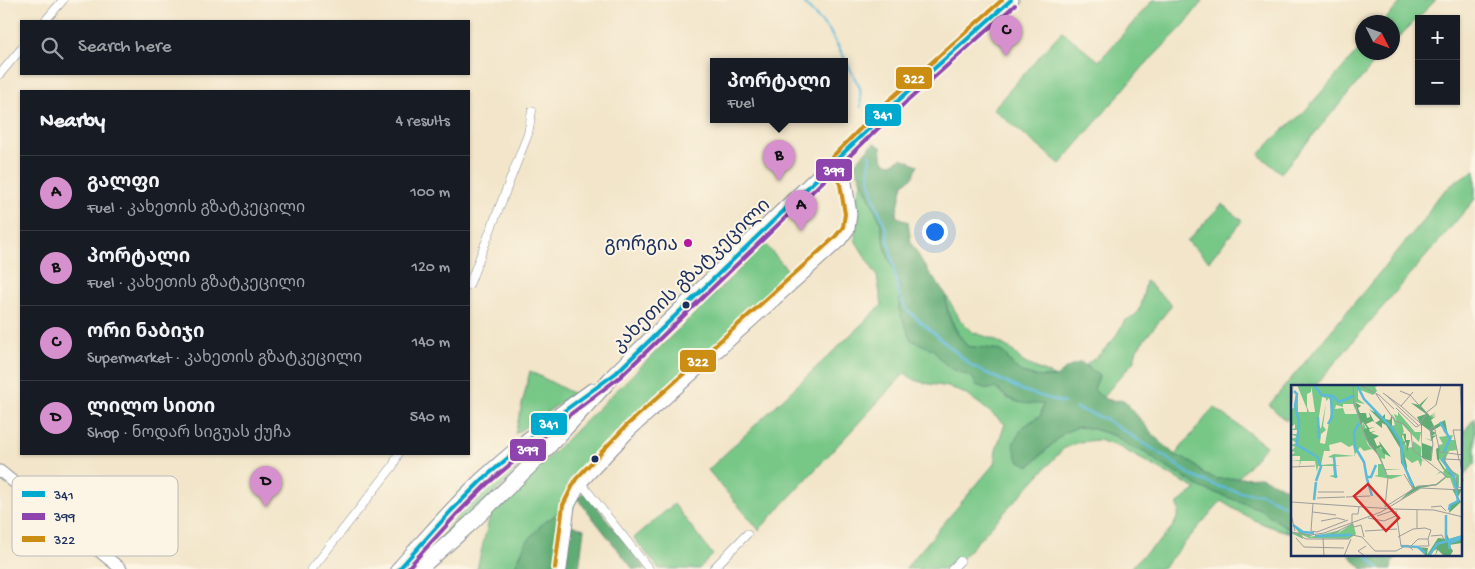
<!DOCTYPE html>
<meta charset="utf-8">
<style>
body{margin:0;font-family:"Gochi Hand","Noto Sans Georgian",sans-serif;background:#242831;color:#f1f3f6}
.controls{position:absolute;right:15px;top:15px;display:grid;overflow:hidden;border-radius:0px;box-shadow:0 1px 4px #0004}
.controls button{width:45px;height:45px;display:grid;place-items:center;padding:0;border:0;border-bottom:1px solid #363941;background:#171b24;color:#f1f3f6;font:25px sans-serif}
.compass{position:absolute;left:1355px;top:15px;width:45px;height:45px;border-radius:50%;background:#171b24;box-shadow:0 1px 4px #0004;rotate:132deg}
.you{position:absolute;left:934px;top:231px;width:18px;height:18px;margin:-12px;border:4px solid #fff;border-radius:50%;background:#1a73e8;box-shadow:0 0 0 8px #1a73e833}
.badge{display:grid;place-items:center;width:32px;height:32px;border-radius:50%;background:#d690ce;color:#111;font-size:16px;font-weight:700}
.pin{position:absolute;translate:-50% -41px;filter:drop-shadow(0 1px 2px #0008)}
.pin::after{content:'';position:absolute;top:26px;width:18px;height:15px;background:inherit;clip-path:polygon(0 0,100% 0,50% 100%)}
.popup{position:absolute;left:710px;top:58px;width:138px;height:65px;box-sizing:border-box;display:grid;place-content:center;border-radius:0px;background:#171b24;filter:drop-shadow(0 1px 4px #0005);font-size:16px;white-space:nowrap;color:#9ea1a6}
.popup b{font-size:19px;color:#f1f3f6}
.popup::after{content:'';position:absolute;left:50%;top:100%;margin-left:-10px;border:10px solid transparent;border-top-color:#171b24}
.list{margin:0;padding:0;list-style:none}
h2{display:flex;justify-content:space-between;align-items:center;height:65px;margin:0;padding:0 20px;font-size:21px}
h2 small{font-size:16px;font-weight:400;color:#9ea1a6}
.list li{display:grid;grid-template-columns:32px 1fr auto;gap:15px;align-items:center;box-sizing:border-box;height:75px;padding:0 20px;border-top:1px solid #363941}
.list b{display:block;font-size:19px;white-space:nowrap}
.list p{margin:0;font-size:16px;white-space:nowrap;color:#9ea1a6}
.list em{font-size:16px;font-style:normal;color:#9ea1a6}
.icon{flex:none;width:28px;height:28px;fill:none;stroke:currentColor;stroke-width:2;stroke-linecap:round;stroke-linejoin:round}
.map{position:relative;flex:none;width:1475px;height:569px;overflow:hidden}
.search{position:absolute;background:#171b24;box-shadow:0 1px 4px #0004;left:20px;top:20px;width:450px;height:55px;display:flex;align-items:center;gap:12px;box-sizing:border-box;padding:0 18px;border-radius:0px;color:#9ea1a6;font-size:19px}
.panel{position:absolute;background:#171b24;box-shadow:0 1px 4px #0004;left:20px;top:90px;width:450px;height:365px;border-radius:0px}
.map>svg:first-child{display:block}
</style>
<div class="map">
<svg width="1475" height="569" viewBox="0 0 1475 569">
<rect width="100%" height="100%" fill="#fcf5e5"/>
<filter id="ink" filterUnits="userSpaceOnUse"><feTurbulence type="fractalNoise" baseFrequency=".02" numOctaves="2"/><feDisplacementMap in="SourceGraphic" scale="10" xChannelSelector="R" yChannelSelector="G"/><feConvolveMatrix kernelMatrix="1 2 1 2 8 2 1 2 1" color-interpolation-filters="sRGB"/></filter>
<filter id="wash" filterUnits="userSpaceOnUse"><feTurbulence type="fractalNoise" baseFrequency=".0096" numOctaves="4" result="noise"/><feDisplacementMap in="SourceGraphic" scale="20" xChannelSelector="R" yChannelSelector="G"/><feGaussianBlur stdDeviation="1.12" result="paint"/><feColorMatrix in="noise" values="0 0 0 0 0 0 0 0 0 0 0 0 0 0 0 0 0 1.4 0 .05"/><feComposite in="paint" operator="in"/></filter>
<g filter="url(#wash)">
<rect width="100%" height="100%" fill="#f2e5c9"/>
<g fill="#77c787" stroke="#497b72">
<path d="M1153,0H1203L1184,25L1143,67L1060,164L993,109L1062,31L1099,61Z"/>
<path d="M1403,0H1436L1393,43L1392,22H1383Z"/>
<path d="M1362,46V52L1383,53L1281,173L1259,155L1272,140L1304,112Z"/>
<path d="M1475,170V199L1315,386H1292V414L1286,421L1269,405L1426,217L1435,200L1451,185Z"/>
<path d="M862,180L880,221L886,251L900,287L899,310L917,341L934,350L941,360L950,368L973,378L987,389L996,388L1008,399L1043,404L1041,415L1023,427L1030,466L1064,433L1077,427L1090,428L1115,436L1132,448L1144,451L1159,463L1202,488L1260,509L1292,531V533C1263,526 1246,517 1221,501L1162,569H1131C1143,550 1171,539 1178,515C1179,512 1178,507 1178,503L1196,489L1119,447L1098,440L1079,442L1063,449L952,569H905L994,464L996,450L1005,424C989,412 975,398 957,390C939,382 921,388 905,373L759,530L708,470L882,305L877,276L855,240L857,195Z"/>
<path d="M1222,204L1242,221L1209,261L1187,241Z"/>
<path d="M765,244L793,276L606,446L577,477L569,491L564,509L542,524L525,544L514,569H477L490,515Z"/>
<path d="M1146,281L1172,305L1137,349L1134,361L1102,398L1094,390L1099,376L1086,365L1100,354L1114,339L1125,320L1134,317L1141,306Z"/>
<path d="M945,293L960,320L972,332L993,339L1011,349L1023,362L1056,377C1041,377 1026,378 1015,367C1010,363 1007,355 1002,352C994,347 976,348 967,346C953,327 948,316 945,293Z"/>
<path d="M530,371L574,394L515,434Z"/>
<path d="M1214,407L1266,446L1238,478L1218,479L1205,475L1191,462L1175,455Z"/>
<path d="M1475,418V463L1461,479V435Z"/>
<path d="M524,462L504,485L436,543C459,510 492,484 524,462Z"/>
<path d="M674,504L713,555L699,569H659L634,538Z"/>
</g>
<g fill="#61ac74" stroke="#3e6e69">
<path d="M874,143L881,147L883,161L891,164L902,158L918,165L913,177L903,184L896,216L908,222L911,243L928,271L945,293L948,314L956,331L967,346C976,348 994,347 1002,352C1007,355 1010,363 1015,367C1026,378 1041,377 1056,377L1067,368L1081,362L1099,376L1094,389C1104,401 1109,401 1124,400L1155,437L1175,455L1191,462L1205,475L1218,479L1261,477L1292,491V531L1260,509L1202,488L1159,463L1144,451L1132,448L1115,436L1090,428L1077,427L1064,433L1029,466L1018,460L1013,444L1023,427L1041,415L1043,404C1020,404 1014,404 996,388L987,389L976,385L973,378L950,368L941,360L934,350L911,340L899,310L900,287L886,251L880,221L854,164Z"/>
<path d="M585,492L646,569H633L577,498Z"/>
<path d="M564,509L557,569H514L525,544L542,524Z"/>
<path d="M571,525L584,529L579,569H565Z"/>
<path d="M1349,555H1398L1392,563L1391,569H1362Z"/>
</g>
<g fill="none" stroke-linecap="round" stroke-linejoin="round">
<g stroke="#5bb9da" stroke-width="2.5">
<path d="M801,0L829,30L839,48L860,88L861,107"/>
<path d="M870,154L869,178L876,204L886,228L899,294L906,309L972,366L1024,391L1064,403"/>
<path d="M1076,408L1105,419L1164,456L1192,476L1214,485L1238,492L1262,494L1292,509"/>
<path d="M1366,555L1379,569"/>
</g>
</g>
</g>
<g filter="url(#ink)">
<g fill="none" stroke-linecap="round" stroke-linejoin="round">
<g stroke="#868a94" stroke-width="9">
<g id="street">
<path d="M45,21L63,0"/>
<path d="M0,74L21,49"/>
<path d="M469,285L528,134L532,111"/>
<path d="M581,483L649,569"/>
<path d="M312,569L393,466L398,454"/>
<path d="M713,569L747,534"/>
<path d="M952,569L960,561"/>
</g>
</g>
<g stroke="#868a94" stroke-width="13">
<g id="secondary">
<path d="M0,471L121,569"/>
<path d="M561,569L569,506L581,483L630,431L840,241L849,229L851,214L846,182L834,163"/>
</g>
</g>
<g stroke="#868a94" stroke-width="17">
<g id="highway">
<path d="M399,569C426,539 453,507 482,480C517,448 554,418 592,391"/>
<path d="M419,569L471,523L537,459L616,373L716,275L890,108L1011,0"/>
</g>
</g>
<use href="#street" stroke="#fff" stroke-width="8"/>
<use href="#secondary" stroke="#fff" stroke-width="11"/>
<use href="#highway" stroke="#fff" stroke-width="15"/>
<g stroke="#fcf5e5" stroke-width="8">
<path id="bus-1" d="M399,569L451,511L483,479L560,414L616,373L890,108L1011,0"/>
</g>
<g stroke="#fcf5e5" stroke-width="8">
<path id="bus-2" d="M407,569L456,515L487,484L564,419L620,377L894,113L1015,5"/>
</g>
<g stroke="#fcf5e5" stroke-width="8">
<g id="bus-3">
<path d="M830,159L886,103L1002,0"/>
<path d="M555,568L563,505L576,479L626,426L835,237L843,227L845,214L840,184L829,166"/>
</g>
</g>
<use href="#bus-1" stroke="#00a9ce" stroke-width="4"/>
<use href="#bus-2" stroke="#8e44ad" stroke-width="4"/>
<use href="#bus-3" stroke="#cb8e13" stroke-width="4"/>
</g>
</g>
<circle fill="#b5179e" stroke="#fcf5e5" stroke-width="2" cx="688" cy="243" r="5"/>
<g fill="#1b2f5e" stroke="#fcf5e5" stroke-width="2">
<circle cx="686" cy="305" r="4.5"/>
<circle cx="595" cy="459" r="4.5"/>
</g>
<g text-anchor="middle" stroke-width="4" stroke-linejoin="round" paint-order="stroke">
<g font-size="19" fill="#1b2f5e" stroke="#fcf5e5" text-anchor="end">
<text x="678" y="250">გორგია</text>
</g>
<g font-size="19" fill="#1b2f5e" stroke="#fcf5e5">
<text transform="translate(690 274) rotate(-44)" y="7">კახეთის გზატკეცილი</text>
</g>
</g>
<g transform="translate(1291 385)">
<rect width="171" height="171" fill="#f2e5c9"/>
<path d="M6,0H89L84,2L86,6L82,10L67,4V14L74,19L64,17L71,42L72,37L77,48L75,52V45H72L77,60L88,71L85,64L88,62L94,67V74L90,73L94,84H111L95,85V90H112L100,94L83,91L87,90V79H91L86,69L81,64L73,66L69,62L63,71L44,72V80H49L44,81V90L47,91L45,93L38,91L43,90L42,81H27L26,87L24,76H10L8,83L9,76H0L9,75V71H0L4,67L0,66L4,62L0,60L5,58L0,54L6,52L0,49H6L7,45H0L4,43V39L0,42L1,24L4,22L6,9L3,5L7,9V27H16V24ZM20,2L21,6L24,27H18L16,22V9L20,7ZM31,12L35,13V16L38,13L41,21L34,59L29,58L30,49L35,45L32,41L35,18L30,44L27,38ZM52,19H62L64,24L55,25L65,24L66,29H54L52,23L44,24L45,20L52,22ZM50,57L58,62L62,60L64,71L43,69L37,72L43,73V79L30,80L33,66H39L38,60ZM107,27L124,47H130L128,57L111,39L113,47L110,49L116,63L122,62V56L130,62V73L134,77L131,75L130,82L127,75L121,78L113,71L111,59L100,41L104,40L101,29L106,37L103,29L107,31ZM162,50L160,55H164L166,65L158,66L154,75L160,85L168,90V104L165,90H161L164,99L163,104L159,93H156L161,101L152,87L156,82L148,74V60L152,59L148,52ZM62,138L65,149L58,154L18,153L11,150L12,154L0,148H8L2,140L12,147L23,148H12L21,150L19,152L50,145L46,149Z" fill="#77c787" fill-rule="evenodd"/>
<path d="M138,11L130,21L139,31L145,27L139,32L145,29L140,33L145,31L140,35L143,41L154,35L157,50L153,47L151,40L141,46L145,48L141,51L146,50L142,53L147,52L142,53L140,76L156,92L146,100L129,103L109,115L122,103L117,93L116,86L124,102L145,99L155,92L150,87L145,90L150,86L140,76L131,73L130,40L126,32L135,29L120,18L128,20ZM131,40L139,46L140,55L133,53L141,56L142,62L131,58ZM64,17L70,21L67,23L69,28H75L74,34L75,28L76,33L79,32L78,27L84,38L89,35L78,24L83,27L82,23L91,32L94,29V34L99,35L101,29L93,21L101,29V41L111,59L114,56L112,49L110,53L111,39L110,48L115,49V55H119L116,67L115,57L111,60L116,81V86L110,78L109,63L95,40L91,38V43L82,36L75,39L78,43L84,42L78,44L79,47L85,46L80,48L88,51L83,54L86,61L89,60L88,56L100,72L92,68L90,62L85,64L88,71L78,60L72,45L76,43L72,37L70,40ZM148,62V75L155,86L164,91L165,97L166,92L167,104H171L167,112L170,117L158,128L159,120L167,115L161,104H164L162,92L152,84L146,74L145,64ZM156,149L158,154L168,151L160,155L171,151V158L158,160L162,166L159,171H153L147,165L144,171L146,164L140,167L143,161L138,171H135L126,162L137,163L136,170L147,153L155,154Z" fill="#61ac74" fill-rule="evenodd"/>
<path fill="none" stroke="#5bb9da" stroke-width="2.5" d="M23,0L31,10L42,11L48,17L63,11M66,0L73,14L101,43L110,57L112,78L122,101M3,6L6,9L4,21L8,36L6,60L25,71M27,32L28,54M149,37L159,54L153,67M68,38L63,47L64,62L73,77L76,94M37,39L41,32L40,12M43,72L45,93M153,72L152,76L163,92L165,104M76,92H80L85,80M76,94L81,111M25,96L30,82L26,71M23,115L25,97M158,125L159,120L167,116L165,105M2,140L12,147L23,148M24,151L61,150M155,156V130M110,161L127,162L134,168M159,164L158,158L172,153M138,171L146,159L172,151"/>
<path fill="none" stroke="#9c9c9e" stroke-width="1" d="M62,0L63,18L75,54L88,71L97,92L94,122M69,0L88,10L103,24M169,0L172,49M109,6L119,10L135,28M92,8L110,21M85,9L104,36L113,39L120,48L122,65L155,91L145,100L127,101L94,122M95,10L127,40M110,21L129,38M110,21L122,7M105,23L125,42L129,40L136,27L145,20L150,0M0,27L2,0M139,45L143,41L149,67L172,70M139,45L142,59L140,76M154,70V77L165,91L167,102L172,103M154,74L172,75M168,75L162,45H170M169,75L172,96M0,82L24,81M113,89L122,104M27,107H53M55,112L79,111M26,113L54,112M0,117L102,124M22,118L20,146L26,147L57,135M140,122L150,121L155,126M101,124L143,125L172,132M126,125V143M105,126L110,161M22,127L45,130M0,129L4,146M86,131L101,126M77,133L93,136L107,130M30,136L46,133L54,135M61,139L63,142L70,140L73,152M61,139V129H67L68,122M74,146L106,144M0,147L20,150L33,148L90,127L130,103L172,105M6,149L15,154H58M41,149L61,139M140,151L151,150L153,155M107,152L122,144L134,143L140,145L137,154M5,153L13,162L53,163M32,153L33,171M57,154L61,150L71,152L84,166H105L116,160L122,165M128,161H138L137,154M119,162L127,154H137M53,171L60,154M74,171L67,166L75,161"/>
<path fill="#d62828" fill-opacity="0.15" stroke="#d62828" stroke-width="2.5" d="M77,99L108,133L95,146L63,111Z"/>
<rect width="171" height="171" fill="none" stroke="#1b2f5e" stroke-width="2.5"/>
</g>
<rect x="12" y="476" width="166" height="80" rx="8" fill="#fcf5e5" stroke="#b8babc" stroke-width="1"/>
<rect x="22" y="491" width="23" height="6" fill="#00a9ce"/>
<rect x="22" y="513" width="23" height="7" fill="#8e44ad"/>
<rect x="22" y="536" width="23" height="6" fill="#cb8e13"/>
<g font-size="14" fill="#1b2f5e">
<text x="54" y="499">341</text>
<text x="54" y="521">399</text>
<text x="54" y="544">322</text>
</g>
<g stroke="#fcf5e5" stroke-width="2">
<rect x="895" y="66" width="38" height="24" rx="5" fill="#cb8e13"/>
<rect x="864" y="103" width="38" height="24" rx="5" fill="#00a9ce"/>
<rect x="815" y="158" width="38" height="24" rx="5" fill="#8e44ad"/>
<rect x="679" y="349" width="38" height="24" rx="5" fill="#cb8e13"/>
<rect x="530" y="412" width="38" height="24" rx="5" fill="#00a9ce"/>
<rect x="509" y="438" width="38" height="24" rx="5" fill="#8e44ad"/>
</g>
<g font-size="14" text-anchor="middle" font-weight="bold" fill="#fff">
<text x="914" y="83">322</text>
<text x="883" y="119">341</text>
<text x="834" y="175">399</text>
<text x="698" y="366">322</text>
<text x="549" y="428">341</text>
<text x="528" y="454">399</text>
</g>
</svg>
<div class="controls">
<button>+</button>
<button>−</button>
</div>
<svg class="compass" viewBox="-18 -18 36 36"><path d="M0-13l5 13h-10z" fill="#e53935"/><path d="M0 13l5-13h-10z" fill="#9ea1a6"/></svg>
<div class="you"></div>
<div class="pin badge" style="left:801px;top:231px">A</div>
<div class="pin badge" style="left:779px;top:181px">B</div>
<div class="popup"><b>პორტალი</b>Fuel</div>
<div class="pin badge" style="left:1006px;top:56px">C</div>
<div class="pin badge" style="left:266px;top:507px">D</div>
<div class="search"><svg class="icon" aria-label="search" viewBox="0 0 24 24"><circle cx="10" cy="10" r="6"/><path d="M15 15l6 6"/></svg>Search here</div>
<section class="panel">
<h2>Nearby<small>4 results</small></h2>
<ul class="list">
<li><span class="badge">A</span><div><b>გალფი</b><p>Fuel · კახეთის გზატკეცილი</p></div><em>100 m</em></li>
<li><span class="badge">B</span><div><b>პორტალი</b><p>Fuel · კახეთის გზატკეცილი</p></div><em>120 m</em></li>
<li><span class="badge">C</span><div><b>ორი ნაბიჯი</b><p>Supermarket · კახეთის გზატკეცილი</p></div><em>140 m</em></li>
<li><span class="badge">D</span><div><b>ლილო სითი</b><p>Shop · ნოდარ სიგუას ქუჩა</p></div><em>540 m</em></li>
</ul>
</section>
</div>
